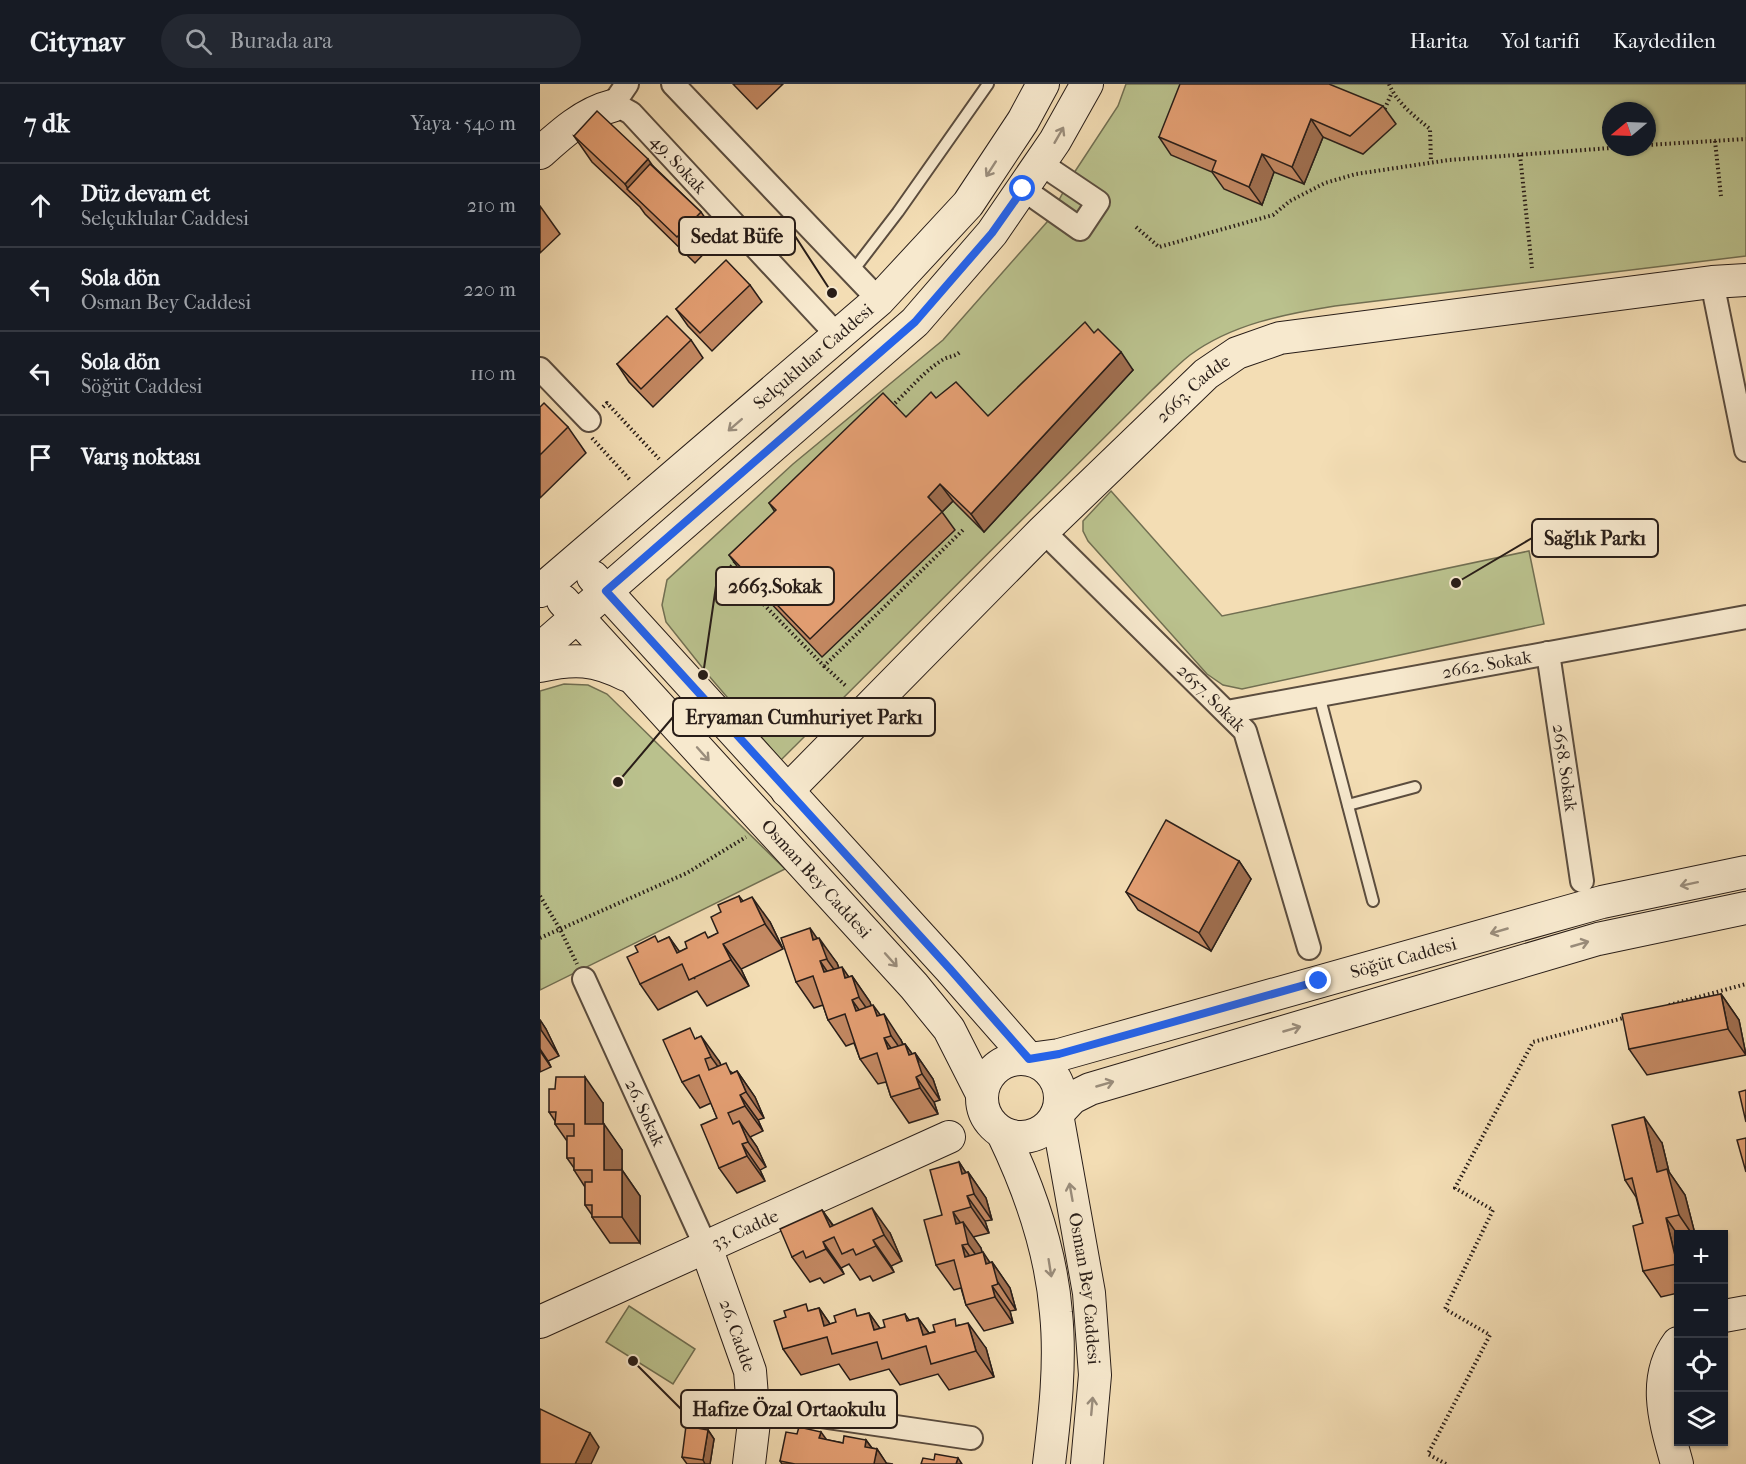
<!DOCTYPE html>
<html lang="tr">
<meta charset="utf-8">
<style>
body{margin:0;font-family:"IM FELL French Canon",serif;background:#242831;color:#f1f3f6}
.controls{position:absolute;right:18px;bottom:18px;display:grid;overflow:hidden;border-radius:0px;box-shadow:0 2px 4px #0004}
.controls button{width:54px;height:54px;display:grid;place-items:center;padding:0;border:0;border-bottom:2px solid #363941;background:#171b24;color:#f1f3f6;font:30px sans-serif}
.compass{position:absolute;left:1062px;top:18px;width:54px;height:54px;border-radius:50%;background:#171b24;box-shadow:0 2px 4px #0004;rotate:251deg}
.stop{position:absolute;width:18px;height:18px;margin:-14px;border:4px solid #2563eb;border-radius:50%;background:#fff}
.stop.end{background:#2563eb;border-color:#fff;box-shadow:0 2px 6px #0008}
.list{margin:0;padding:0;list-style:none}
h2{display:flex;justify-content:space-between;align-items:center;height:78px;margin:0;padding:0 24px;font-size:26px}
h2 small{font-size:20px;font-weight:400;color:#9ea1a6}
.list li{display:grid;grid-template-columns:39px 1fr auto;gap:18px;align-items:center;box-sizing:border-box;height:84px;padding:0 24px;border-top:2px solid #363941}
.list b{display:block;font-size:22px;white-space:nowrap}
.list p{margin:0;font-size:20px;white-space:nowrap;color:#9ea1a6}
.list em{font-size:20px;font-style:normal;color:#9ea1a6}
.icon{flex:none;width:33px;height:33px;fill:none;stroke:currentColor;stroke-width:2;stroke-linecap:round;stroke-linejoin:round}
.map{position:relative;flex:none;width:1206px;height:1380px;overflow:hidden}
header{display:flex;align-items:center;gap:36px;box-sizing:border-box;height:84px;padding:0 30px;background:#171b24;border-bottom:2px solid #363941}
header strong{font-size:28px}
nav{display:flex;gap:33px;margin-inline-start:auto;font-size:21px}
.search{width:420px;height:54px;background:#242831;display:flex;align-items:center;gap:15px;box-sizing:border-box;padding:0 21px;border-radius:33px;color:#9ea1a6;font-size:22px}
main{display:flex}
aside{flex:1;background:#171b24}
.map>svg:first-child{display:block}
</style>
<header>
<strong>Citynav</strong>
<div class="search"><svg class="icon" aria-label="search" viewBox="0 0 24 24"><circle cx="10" cy="10" r="6"/><path d="M15 15l6 6"/></svg>Burada ara</div>
<nav><a>Harita</a><a>Yol tarifi</a><a>Kaydedilen</a></nav>
</header>
<main>
<aside>
<h2>7 dk<small>Yaya · 540 m</small></h2>
<ul class="list">
<li><svg class="icon" aria-label="ahead" viewBox="0 0 24 24"><path d="M12 20V5M6 11l6-6 6 6"/></svg><div><b>Düz devam et</b><p>Selçuklular Caddesi</p></div><em>210 m</em></li>
<li><svg class="icon" aria-label="left" viewBox="0 0 24 24"><path d="M17 20v-9H6M10 6l-5 5 5 5"/></svg><div><b>Sola dön</b><p>Osman Bey Caddesi</p></div><em>220 m</em></li>
<li><svg class="icon" aria-label="left" viewBox="0 0 24 24"><path d="M17 20v-9H6M10 6l-5 5 5 5"/></svg><div><b>Sola dön</b><p>Söğüt Caddesi</p></div><em>110 m</em></li>
<li><svg class="icon" aria-label="arrive" viewBox="0 0 24 24"><path d="M6 21V4h12l-3 4 3 4H6"/></svg><div><b>Varış noktası</b></div></li>
</ul>
</aside>
<div class="map">
<svg width="1206" height="1380" viewBox="0 0 1206 1380">
<rect width="100%" height="100%" fill="#f3ddb4"/>
<filter id="stains"><feTurbulence type="fractalNoise" baseFrequency=".00333" numOctaves="4"/><feColorMatrix values="0 0 0 0 .2 0 0 0 0 .09 0 0 0 0 .02 0 0 0 .5 -.17"/></filter>
<radialGradient id="worn" r=".72"><stop offset=".6" stop-color="#630" stop-opacity="0"/><stop offset="1" stop-color="#630" stop-opacity=".3"/></radialGradient>
<g fill="#bac18d" stroke="#716f52" stroke-width="1.5" fill-rule="evenodd">
<path d="M586,0H1206V172L795,222C745,230 692,240 650,271C636,282 624,295 612,306L241,676L169,592L126,538L122,521L127,496L253,380L403,256L507,138L532,92L578,22ZM1071,27H1107V63H1071Z"/>
<path d="M571,407L682,532L989,467L1004,540L702,605L683,601L667,590L548,457L543,447V437Z"/>
<path d="M24,600L48,601L67,610L245,785L0,906V607Z"/>
<path d="M89,1222L155,1265L133,1300L66,1258Z"/>
</g>
<g fill="none" stroke-linecap="round" stroke-linejoin="round">
<g stroke="#5b4d3f" stroke-width="14">
<g id="lane">
<path d="M312,188L358,128L448,0"/>
<path d="M779,611L833,817"/>
<path d="M808,721L875,703"/>
</g>
</g>
<g stroke="#5b4d3f" stroke-width="26">
<g id="street">
<path id="s1" d="M87,0L72,22L82,24L91,29L298,252"/>
<path d="M133,0L339,216"/>
<path d="M483,105L540,145L558,118L500,79"/>
<path d="M1172,198L1206,366"/>
<path d="M0,285L49,336"/>
<path id="s2" d="M503,447L705,647L769,864"/>
<path id="s3" d="M1008,569L1042,797"/>
<path id="s4" d="M687,628L1206,533"/>
<path id="s5" d="M44,895L166,1163"/>
<path d="M213,1322L431,1354"/>
</g>
</g>
<g stroke="#281d18" stroke-width="34">
<g id="secondary">
<path d="M0,69C21,50 44,29 72,22"/>
<path d="M53,493L410,885L489,975"/>
<path id="s6" d="M0,507L339,216L428,120L483,37L503,0"/>
<path id="s7" d="M23,517L374,902L409,945L441,1008"/>
<path d="M0,565L375,238L452,149L515,57L547,0"/>
<path d="M0,582C34,574 55,575 86,591"/>
<path id="s8" d="M247,707L503,447L666,290L697,269L740,254L1172,198L1206,196"/>
<circle cx="481" cy="1014" r="39"/>
<path id="s9" d="M489,975L519,971L1062,818L1206,788"/>
<path d="M517,1030L532,1014L550,1005L1058,855L1206,824"/>
<path id="s10" d="M517,1030L549,1209L555,1291L547,1380"/>
<path d="M463,1050C490,1106 511,1166 516,1229C521,1278 515,1331 509,1380"/>
<path id="s11" d="M166,1163L210,1287L214,1338L209,1380"/>
<path d="M1184,1232L1206,1228"/>
<path id="s12" d="M0,1238L409,1053"/>
<path d="M1137,1380C1126,1340 1111,1296 1138,1259"/>
</g>
</g>
<g stroke="#281d18" stroke-width="4" stroke-dasharray="1.5 3" stroke-linecap="butt">
<path d="M849,0C857,19 874,32 890,45L891,78"/>
<path d="M843,29L852,8"/>
<path d="M1175,57L1181,112"/>
<path d="M1107,61L1206,55"/>
<path d="M980,71L992,184"/>
<path d="M596,143L619,163L733,131L750,117L785,99L816,90L909,76L1084,63"/>
<path d="M352,322C368,307 385,286 404,275C410,272 415,273 421,267"/>
<path d="M63,323L67,319L119,375"/>
<path d="M52,354L91,397"/>
<path d="M198,475L189,485L284,582L423,446"/>
<path d="M284,582L306,602"/>
<path d="M0,812L20,845L37,880"/>
<path d="M0,854L147,789L206,753"/>
<path d="M1129,921L1206,900"/>
<path d="M906,1380L888,1370L950,1251L905,1225L953,1126L915,1104L993,958L1087,933"/>
</g>
<use href="#lane" stroke="#f7e9ce" stroke-width="10"/>
<use href="#street" stroke="#f7e9ce" stroke-width="22"/>
<use href="#secondary" stroke="#f7e9ce" stroke-width="32"/>
</g>
<g fill="#c48963" stroke="#281d18" stroke-width="1.5">
<path d="M193,0H243L217,25Z"/>
<path d="M843,22L856,40L823,70L783,53L764,100L734,88L722,121L684,105L672,88L631,71L619,53Z"/>
<path d="M34,52L113,82L161,128L179,154L155,179L105,130L100,123L52,78Z"/>
<path d="M0,122L20,150L0,169Z"/>
<path d="M210,201L222,218L172,267L148,242L136,225Z"/>
<path d="M554,249L593,286L444,448L413,417L402,428L415,446L282,573L202,489L189,471L235,428L229,419L396,314L448,332Z"/>
<path d="M151,256L163,274L113,323L89,298L77,280Z"/>
<path d="M0,323L28,343L46,369L0,414Z"/>
<path d="M699,777L711,795L671,867L598,826L586,808Z"/>
<path d="M199,812L203,817L230,838L243,865L201,885L209,902L167,922L157,907L118,926L100,900L98,868L129,853L139,868L178,849L181,828Z"/>
<path d="M277,854L297,879L299,884L309,893L312,892L330,918L331,922L340,931L361,956L363,960H365L372,970L375,969L393,995L400,1016L394,1018L398,1030L369,1039L351,1013L346,998L338,1000L320,975L314,959L306,962L288,936L283,921L274,924L256,898Z"/>
<path d="M1181,910L1199,936L1206,971L1107,991L1089,965Z"/>
<path d="M0,936L6,945L19,972L8,977L11,983L0,988Z"/>
<path d="M157,954L179,977L181,981L193,989L197,987L215,1013L224,1034L218,1036L223,1047L210,1053L217,1063L226,1083L220,1086L225,1097L197,1109L179,1084L177,1034L171,1019L160,1024L142,998Z"/>
<path d="M63,1019V1040L82,1066V1086L100,1112V1159H70L52,1133V1131L45,1121V1103L34,1086V1084L27,1074V1057L15,1040V1037L9,1028Z"/>
<path d="M1122,1059L1129,1088L1145,1111L1155,1150H1138V1209L1121,1213L1103,1187V1139L1096,1113L1085,1096Z"/>
<path d="M419,1078L426,1089L428,1088L446,1114L452,1136L445,1137L449,1149L433,1153L441,1164L442,1168L450,1179L452,1178L470,1204L476,1226L470,1227L473,1239L444,1247L426,1221L421,1204L414,1206L396,1181L402,1131Z"/>
<path d="M282,1126L293,1141L350,1149L362,1177L351,1182L354,1188L333,1197L330,1192L320,1196L309,1180L301,1184L304,1190L284,1199L280,1194L270,1198L252,1173Z"/>
<path d="M279,1224L290,1240L329,1229L340,1245L345,1243L365,1230L369,1236L378,1234L389,1249L419,1241L446,1264L454,1293L409,1306L398,1290L360,1301L349,1285L310,1296L299,1280L261,1291L243,1265L246,1233Z"/>
<path d="M168,1346L174,1355L170,1380H147L142,1373Z"/>
<path d="M257,1350L303,1359L326,1356L332,1364L337,1365L346,1379L353,1380H242L240,1377Z"/>
</g>
<g fill="#a06f50" stroke="#281d18" stroke-width="1.5">
<path d="M771,35L783,53L764,100L752,83Z"/>
<path d="M722,70L734,88L722,121L709,103Z"/>
<path d="M108,75L126,101L90,108L85,100Z"/>
<path d="M581,268L593,286L444,448L431,430Z"/>
<path d="M400,400L413,417L402,428L388,413Z"/>
<path d="M699,777L711,795L671,867L659,849Z"/>
<path d="M212,813L230,838L243,865L225,840Z"/>
<path d="M270,844L283,863L279,854L297,879L305,901L273,856Z"/>
<path d="M129,853L147,878L155,895L137,869Z"/>
<path d="M183,860L201,885L209,902L191,876Z"/>
<path d="M280,877L298,903L284,888Z"/>
<path d="M302,883L315,902L312,892L330,918L337,939L305,894Z"/>
<path d="M1181,910L1199,936L1206,971L1188,945Z"/>
<path d="M312,916L330,941L316,927Z"/>
<path d="M333,921L347,940L344,930L361,956L369,977L337,932Z"/>
<path d="M0,936L6,945L19,972L1,946Z"/>
<path d="M161,952L179,977L189,998L171,973Z"/>
<path d="M344,954L362,980L348,965Z"/>
<path d="M365,960L379,979L375,969L393,995L400,1016L369,971Z"/>
<path d="M0,965L8,977L11,983L0,967Z"/>
<path d="M197,987L215,1013L224,1034L206,1008Z"/>
<path d="M45,993L63,1019V1065L45,1040Z"/>
<path d="M376,993L394,1018L398,1030L380,1004Z"/>
<path d="M200,1011L218,1036L223,1047L205,1022Z"/>
<path d="M1104,1033L1122,1059L1129,1088L1145,1111L1155,1150H1152L1139,1131L1117,1088Z"/>
<path d="M199,1037L217,1063L226,1083L208,1058Z"/>
<path d="M64,1040L82,1066V1112L64,1086Z"/>
<path d="M202,1060L220,1086L225,1097L207,1072Z"/>
<path d="M419,1078L430,1095L428,1088L446,1114L452,1136L434,1110L422,1090Z"/>
<path d="M82,1086L100,1112V1159L82,1133Z"/>
<path d="M427,1112L445,1137L449,1149L431,1123Z"/>
<path d="M332,1124L350,1149L362,1177L344,1151Z"/>
<path d="M282,1126L300,1152L308,1168L290,1143Z"/>
<path d="M413,1128L424,1144L423,1138L441,1164L446,1185L428,1160L416,1140Z"/>
<path d="M1126,1134L1138,1151V1182L1137,1180Z"/>
<path d="M333,1156L351,1182L354,1188L336,1162Z"/>
<path d="M283,1158L301,1184L304,1190L286,1165Z"/>
<path d="M422,1161L440,1187L425,1173Z"/>
<path d="M443,1168L454,1185L452,1178L470,1204L476,1226L446,1180Z"/>
<path d="M452,1202L470,1227L473,1239L455,1213Z"/>
<path d="M279,1224L297,1250L284,1242Z"/>
<path d="M329,1229L347,1254L334,1246Z"/>
<path d="M378,1234L396,1259L383,1251Z"/>
<path d="M428,1239L446,1264L454,1293L436,1267Z"/>
<path d="M168,1346L174,1355L170,1380H165L163,1376Z"/>
<path d="M281,1348L299,1373L279,1354Z"/>
<path d="M50,1349L59,1363L51,1380H35Z"/>
<path d="M326,1356L336,1370L337,1365L347,1380H334L325,1363Z"/>
<path d="M418,1374L422,1380H416Z"/>
</g>
<g fill="#e49f73" stroke="#281d18" stroke-width="1.5">
<path d="M640,0H789L843,22L810,52L771,35L752,83L722,70L709,103L672,87L676,77L619,53Z"/>
<path d="M57,27L108,75L85,100L34,52Z"/>
<path d="M110,80L161,128L137,153L87,105Z"/>
<path d="M186,176L210,201L160,249L136,225Z"/>
<path d="M127,232L151,256L101,305L77,280Z"/>
<path d="M545,238L554,249L558,245L581,268L431,430L400,400L388,413L402,428L270,555L189,471L236,426L229,419L343,309L366,333L391,308L396,314L416,298L448,332Z"/>
<path d="M4,319L28,343L0,371V323Z"/>
<path d="M626,736L699,777L659,849L586,808Z"/>
<path d="M199,812L201,818L212,813L225,840L183,860L191,876L149,896L142,880L100,900L87,873L98,868L95,862L115,852L118,858L129,853L137,869L147,864L145,858L165,848L168,854L178,849L171,833L181,828L178,821Z"/>
<path d="M270,844L273,856L279,854L287,875L280,877L284,888L302,883L305,894L312,892L319,913L312,916L316,927L333,921L337,932L344,930L351,952L344,954L348,965L365,960L369,971L375,969L382,990L376,993L380,1004L351,1013L337,969L320,975L305,930L288,936L273,892L256,898L241,854Z"/>
<path d="M1181,910L1188,945L1089,965L1082,930Z"/>
<path d="M150,944L155,955L161,952L171,973L165,975L169,986L186,979L191,990L197,987L206,1008L200,1011L205,1022L188,1029L193,1040L199,1037L208,1058L202,1060L207,1072L179,1084L161,1041L177,1034L159,991L142,998L123,956Z"/>
<path d="M16,993H45V1040H64V1086H82V1133H52V1121H45V1098H52V1086H34V1074H27V1052H34V1040H15L16,1028H9V1005H15Z"/>
<path d="M1206,1006V1038L1199,1008Z"/>
<path d="M1104,1033L1117,1088L1127,1085L1139,1131L1126,1134L1137,1180L1103,1187L1093,1142L1103,1139L1092,1094L1085,1096L1072,1041Z"/>
<path d="M1206,1054V1088L1197,1056Z"/>
<path d="M419,1078L422,1090L428,1088L434,1110L427,1112L431,1123L413,1128L416,1140L423,1138L428,1160L422,1161L425,1173L443,1168L446,1180L452,1178L458,1200L452,1202L455,1213L426,1221L414,1176L396,1181L384,1136L402,1131L390,1086Z"/>
<path d="M332,1124L344,1151L333,1156L336,1162L316,1171L313,1165L302,1170L294,1153L283,1158L286,1165L266,1174L263,1167L252,1173L240,1145L282,1126L290,1143Z"/>
<path d="M266,1220L268,1227L279,1224L284,1242L296,1238L294,1232L315,1225L317,1232L329,1229L334,1246L345,1243L343,1236L365,1230L367,1237L378,1234L383,1251L395,1248L393,1241L415,1235L416,1242L428,1239L436,1267L391,1280L386,1262L342,1275L337,1258L292,1270L287,1253L243,1265L234,1237L246,1233L244,1227Z"/>
<path d="M0,1325L50,1349L35,1380H0Z"/>
<path d="M146,1342L168,1346L163,1376L142,1373Z"/>
<path d="M259,1343L281,1348L279,1354L303,1359L304,1352L326,1356L325,1363L337,1365L334,1380H255L240,1377L246,1348L257,1350Z"/>
<path d="M395,1370L418,1374L416,1380H381L383,1374L394,1376Z"/>
</g>
<defs><path id="oneway-shaft" d="M-6 0H5M1.5-3L5.5 0L1.5 3" fill="none" stroke-width="1.6" stroke-linecap="round" stroke-linejoin="round" transform="scale(1.5)"/></defs>
<g stroke="#9a8d7c">
<use href="#oneway-shaft" transform="translate(519 51) rotate(-60)"/>
<use href="#oneway-shaft" transform="translate(451 85) rotate(123)"/>
<use href="#oneway-shaft" transform="translate(195 341) rotate(139)"/>
<use href="#oneway-shaft" transform="translate(163 670) rotate(48)"/>
<use href="#oneway-shaft" transform="translate(1149 800) rotate(168)"/>
<use href="#oneway-shaft" transform="translate(959 847) rotate(164)"/>
<use href="#oneway-shaft" transform="translate(1040 860) rotate(-16)"/>
<use href="#oneway-shaft" transform="translate(351 876) rotate(48)"/>
<use href="#oneway-shaft" transform="translate(752 945) rotate(-16)"/>
<use href="#oneway-shaft" transform="translate(565 1000) rotate(-16)"/>
<use href="#oneway-shaft" transform="translate(531 1108) rotate(-100)"/>
<use href="#oneway-shaft" transform="translate(510 1184) rotate(81)"/>
<use href="#oneway-shaft" transform="translate(552 1322) rotate(-85)"/>
</g>
<g fill="none" stroke-linecap="round" stroke-linejoin="round">
<path stroke="#2563eb" stroke-width="8" d="M483,105L452,149L375,238L66,507L410,885L489,975L519,970L779,897"/>
</g>
<g text-anchor="middle" stroke-width="4.5" stroke-linejoin="round" paint-order="stroke">
<g font-size="18" fill="#281d18" stroke="#f7e9ce">
<text dy="6" stroke="none"><textPath href="#s1" startOffset="117">49. Sokak</textPath></text>
<text dy="6" stroke="none"><textPath href="#s6" startOffset="360">Selçuklular Caddesi</textPath></text>
<text dy="6" stroke="none"><textPath href="#s8" startOffset="572">2663. Cadde</textPath></text>
<text dy="6" stroke="none"><textPath href="#s4" startOffset="264">2662. Sokak</textPath></text>
<text dy="6" stroke="none"><textPath href="#s2" startOffset="237">2657. Sokak</textPath></text>
<text dy="6" stroke="none"><textPath href="#s3" startOffset="116">2658. Sokak</textPath></text>
<text dy="6" stroke="none"><textPath href="#s7" startOffset="376">Osman Bey Caddesi</textPath></text>
<text dy="6" stroke="none"><textPath href="#s9" startOffset="388">Söğüt Caddesi</textPath></text>
<text dy="6" stroke="none"><textPath href="#s5" startOffset="147">26. Sokak</textPath></text>
<text dy="6" stroke="none"><textPath href="#s12" startOffset="225">33. Cadde</textPath></text>
<text dy="6" stroke="none"><textPath href="#s10" startOffset="177">Osman Bey Caddesi</textPath></text>
<text dy="6" stroke="none"><textPath href="#s11" startOffset="94">26. Cadde</textPath></text>
</g>
</g>
<path fill="none" stroke="#281d18" stroke-width="2" d="M292 209L255 152M916 499L992 454M163 591L176 502M78 698L133 633M93 1277L141 1325"/>
<g fill="#281d18" stroke="#f7e9ce" stroke-width="2">
<circle cx="292" cy="209" r="6"/>
<circle cx="916" cy="499" r="6"/>
<circle cx="163" cy="591" r="6"/>
<circle cx="78" cy="698" r="6"/>
<circle cx="93" cy="1277" r="6"/>
</g>
<g fill="#f7e9ce" stroke="#281d18" stroke-width="2">
<rect x="139" y="133" width="116" height="38" rx="6"/>
<rect x="992" y="435" width="126" height="38" rx="6"/>
<rect x="176" y="483" width="118" height="38" rx="6"/>
<rect x="133" y="614" width="262" height="38" rx="6"/>
<rect x="141" y="1306" width="216" height="38" rx="6"/>
</g>
<g font-size="20" text-anchor="middle" font-weight="bold" fill="#281d18">
<text x="197" y="159">Sedat Büfe</text>
<text x="1055" y="461">Sağlık Parkı</text>
<text x="235" y="509">2663.Sokak</text>
<text x="264" y="640">Eryaman Cumhuriyet Parkı</text>
<text x="249" y="1332">Hafize Özal Ortaokulu</text>
</g>
<rect width="100%" height="100%" filter="url(#stains)"/>
<rect width="100%" height="100%" fill="url(#worn)"/>
</svg>
<div class="controls">
<button>+</button>
<button>−</button>
<button><svg class="icon" aria-label="locate" viewBox="0 0 24 24"><circle cx="12" cy="12" r="6"/><path d="M12 2v4M12 18v4M2 12h4M18 12h4"/></svg></button>
<button><svg class="icon" aria-label="layers" viewBox="0 0 24 24"><path d="M12 4l9 5-9 5-9-5zM3 14l9 5 9-5"/></svg></button>
</div>
<svg class="compass" viewBox="-18 -18 36 36"><path d="M0-13l5 13h-10z" fill="#e53935"/><path d="M0 13l5-13h-10z" fill="#9ea1a6"/></svg>
<div class="stop" style="left:483px;top:105px"></div>
<div class="stop end" style="left:779px;top:897px"></div>
</div>
</main>
